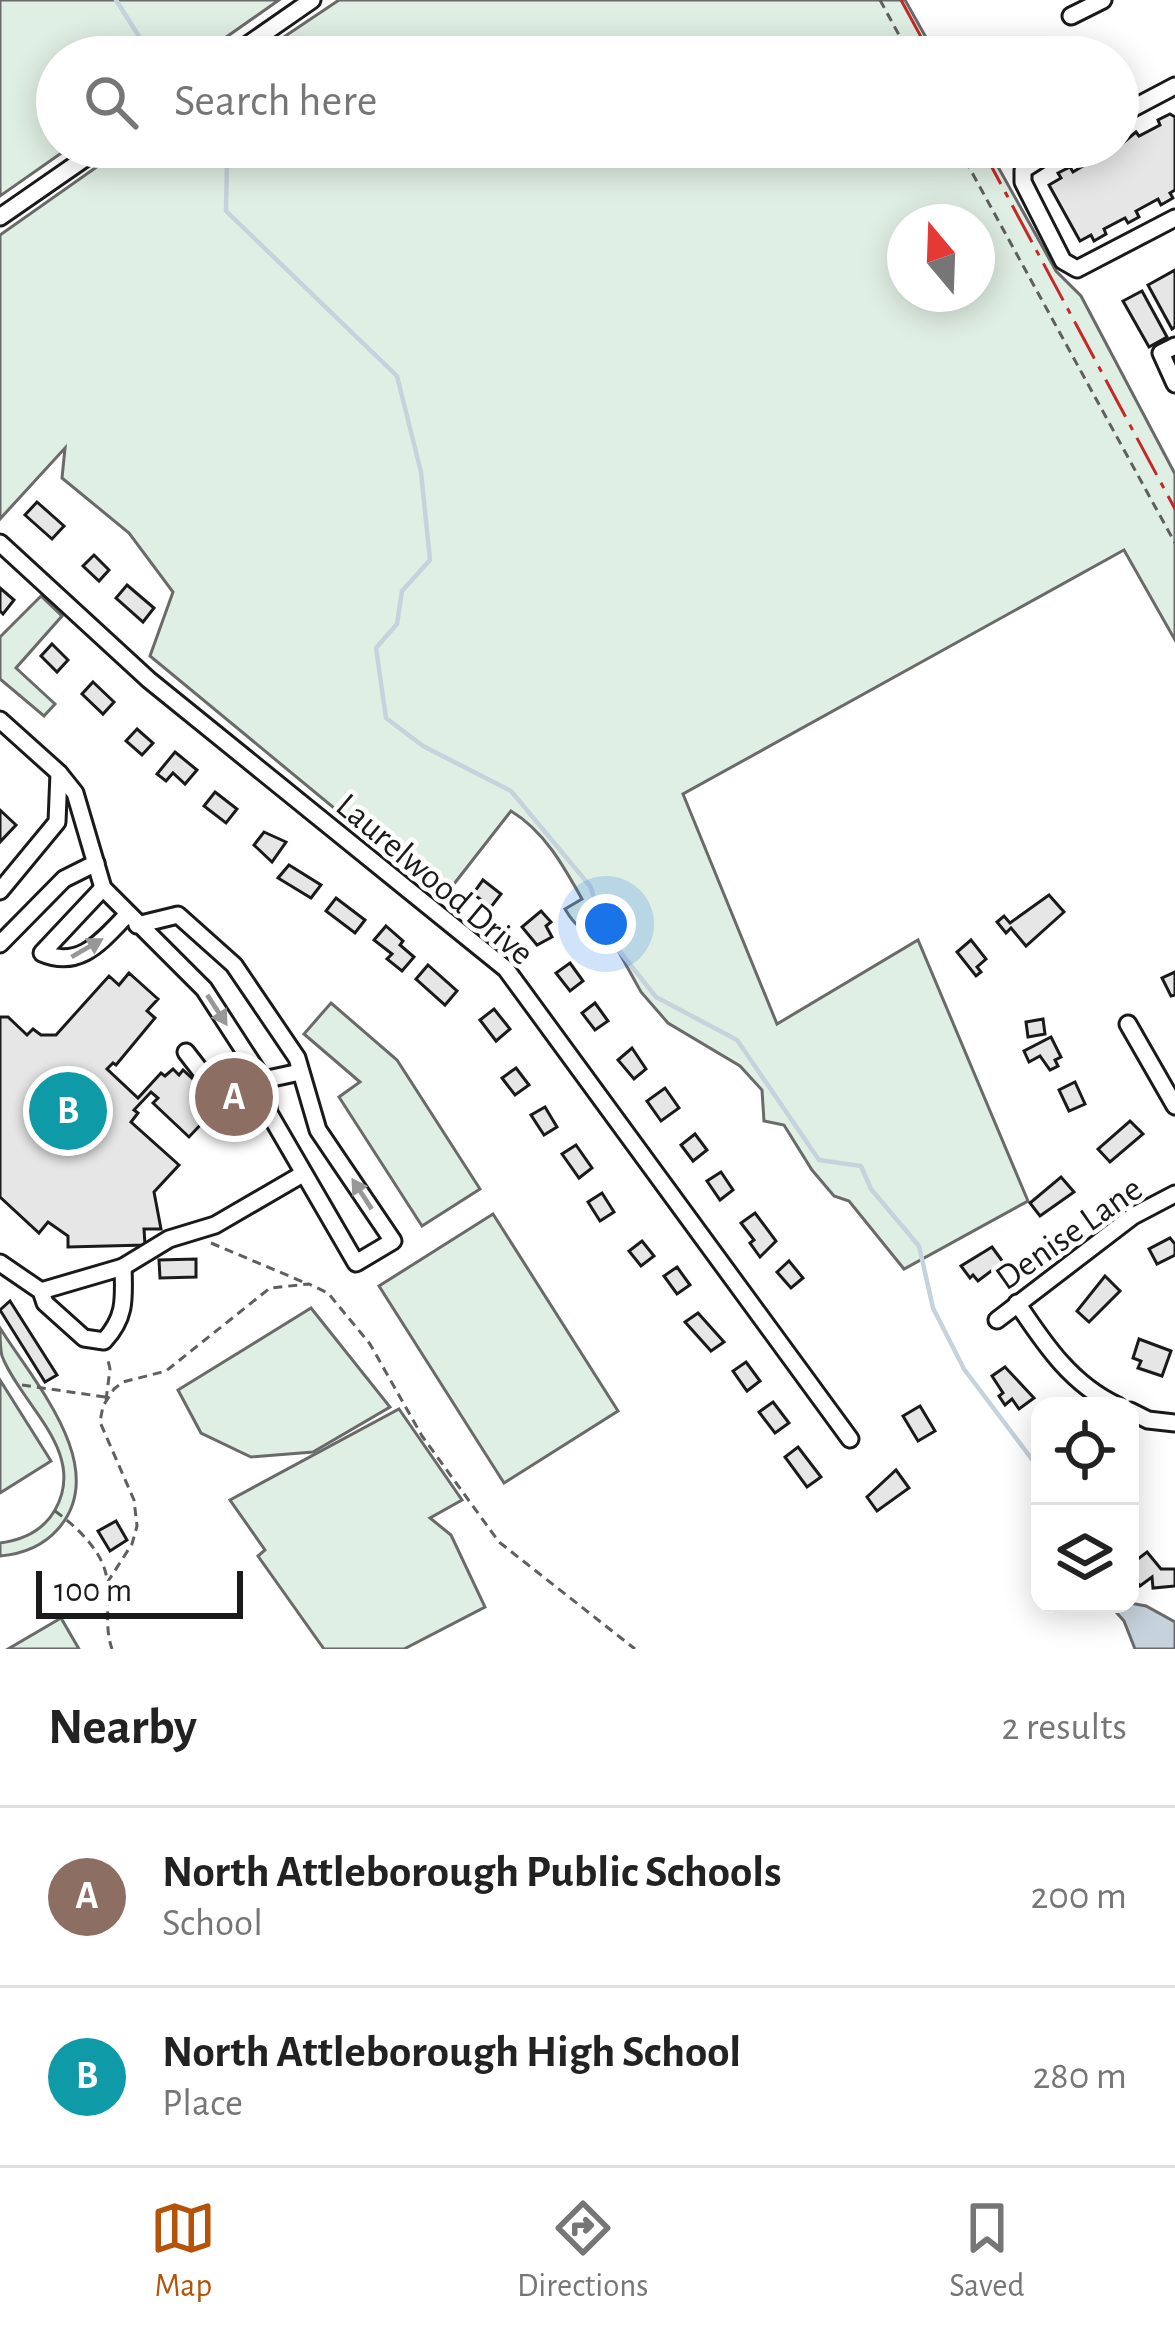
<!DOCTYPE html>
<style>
body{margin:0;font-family:"Alegreya Sans",sans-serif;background:#f6f6f6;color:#222}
.controls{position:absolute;right:36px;bottom:36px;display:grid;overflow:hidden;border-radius:24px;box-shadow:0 6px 30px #0003}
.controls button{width:108px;height:108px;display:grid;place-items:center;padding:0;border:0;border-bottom:3px solid #e0e0e0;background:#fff;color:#222;font:60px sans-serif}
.compass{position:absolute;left:887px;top:204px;width:108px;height:108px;border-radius:50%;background:#fff;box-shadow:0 6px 30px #0003;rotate:341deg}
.scale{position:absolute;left:36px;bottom:30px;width:207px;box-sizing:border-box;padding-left:12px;border:6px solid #1a1a1a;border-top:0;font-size:33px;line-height:42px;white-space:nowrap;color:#1a1a1a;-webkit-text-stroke:9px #fff;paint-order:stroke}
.you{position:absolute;left:606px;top:924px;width:42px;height:42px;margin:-30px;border:9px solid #fff;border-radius:50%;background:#1a73e8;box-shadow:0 0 0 18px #1a73e833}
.badge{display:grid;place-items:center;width:78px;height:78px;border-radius:50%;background:#b45309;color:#fff;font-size:39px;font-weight:700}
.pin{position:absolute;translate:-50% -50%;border:6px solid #fff;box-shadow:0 3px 12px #0006}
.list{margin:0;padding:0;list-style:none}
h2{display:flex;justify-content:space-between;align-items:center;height:156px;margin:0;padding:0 48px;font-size:51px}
h2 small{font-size:39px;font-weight:400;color:#767676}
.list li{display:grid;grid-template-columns:78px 1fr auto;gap:36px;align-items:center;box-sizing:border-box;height:180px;padding:0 48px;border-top:3px solid #e0e0e0}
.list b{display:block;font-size:45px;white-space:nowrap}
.list p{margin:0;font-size:39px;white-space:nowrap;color:#767676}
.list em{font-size:39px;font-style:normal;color:#767676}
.icon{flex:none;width:66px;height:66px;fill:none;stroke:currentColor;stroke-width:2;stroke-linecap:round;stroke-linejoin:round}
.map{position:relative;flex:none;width:1175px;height:1649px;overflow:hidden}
.search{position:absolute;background:#fff;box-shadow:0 6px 30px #0003;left:36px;right:36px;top:36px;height:132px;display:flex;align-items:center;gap:30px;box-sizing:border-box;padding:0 42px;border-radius:66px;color:#767676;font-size:45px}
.sheet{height:516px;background:#fff}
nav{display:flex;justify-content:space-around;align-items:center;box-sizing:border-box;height:168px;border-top:3px solid #e0e0e0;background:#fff;font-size:33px;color:#767676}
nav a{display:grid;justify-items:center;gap:6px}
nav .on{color:#b45309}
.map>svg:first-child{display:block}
</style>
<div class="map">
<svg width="1175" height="1649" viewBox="0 0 1175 1649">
<rect width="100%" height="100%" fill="#fff"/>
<g fill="#e0efe3" stroke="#6a6a6a" stroke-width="3" fill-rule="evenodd">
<path d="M0,0H279L198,57H57V147H70L0,196Z"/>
<path d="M339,0H905L937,57H254Z"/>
<path d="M125,147H987L1056,271L1081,296L1175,474V640L1124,550L683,794L777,1024L918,940L1028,1201L904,1269L849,1201L834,1196L812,1170L784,1125L764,1121L762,1090L740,1066L668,1023L641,992L610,936C587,934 577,930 565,909L582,899C563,865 544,831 511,811L443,898L150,656L173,592L129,533L62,478L65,448L0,519V235ZM977,222V294H905V222Z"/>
<path d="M41,596L62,616L16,668L55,704L44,716L0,679V637Z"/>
<path d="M331,1003L397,1060L480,1189L422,1226L339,1097L360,1082L304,1034Z"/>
<path d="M493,1214L618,1411L504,1483L379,1286Z"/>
<path d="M311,1308L390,1407L313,1452L251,1457L201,1433L178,1390Z"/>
<path d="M0,1328C33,1381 112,1468 58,1529C43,1546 23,1554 0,1556V1543C23,1540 43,1531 55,1510C88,1452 21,1405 2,1356C0,1348 0,1337 0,1328Z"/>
<path d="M0,1380L51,1461L0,1493Z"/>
<path d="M399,1409L462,1500L430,1518L451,1535L485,1607L404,1649H324L258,1556L265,1550L230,1500Z"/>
<path d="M61,1618L79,1649H8Z"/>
</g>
<path fill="#c6d2dc" stroke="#6a6a6a" stroke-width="3" d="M1130,1603L1146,1606L1175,1622V1649H1135L1124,1621L1109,1604Z"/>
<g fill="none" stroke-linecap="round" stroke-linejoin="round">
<g stroke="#c6d2dc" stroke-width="4.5">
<path d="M116,0L152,57"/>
<path d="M217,147L227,160L226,211L397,376L421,472L430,560L402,591L397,624L376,648L386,718L423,746L511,791L590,886L609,938L656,997L737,1040L819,1160L861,1166L871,1189L919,1246L933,1308L964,1369L1040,1470"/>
</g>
</g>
<g fill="#e6e6e6" stroke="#1a1a1a" stroke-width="3">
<path d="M1170,114L1175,117V190L1170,193L1173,198L1161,205L1158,199L1136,211L1139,217L1128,223L1125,218L1104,229L1106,234L1094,241L1091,235L1080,241L1049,185L1061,178L1058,173L1070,167L1073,172L1093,160L1091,156L1118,147L1136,132L1139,136L1160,125L1158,120Z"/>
<path d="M1175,270V327L1172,329L1148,285Z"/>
<path d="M1142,291L1167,337L1149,347L1123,301Z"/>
<path d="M37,502L64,526L52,539L25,515Z"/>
<path d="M94,555L109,570L99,581L83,566Z"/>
<path d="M127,585L154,608L143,622L116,598Z"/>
<path d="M0,588L14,600L3,614L0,611Z"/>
<path d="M52,644L68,660L57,672L41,656Z"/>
<path d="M93,682L114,702L103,714L82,694Z"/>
<path d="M137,729L153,743L142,755L126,741Z"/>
<path d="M175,752L197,770L185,784L173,773L166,781L157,774Z"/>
<path d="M215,792L237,809L226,823L204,806Z"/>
<path d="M0,810L16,825L0,842Z"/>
<path d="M264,832L286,842L272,862L254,845Z"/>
<path d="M289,865L321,885L311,898L278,878Z"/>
<path d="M483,880L501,894L491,907L473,894Z"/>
<path d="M1049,895L1064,912L1026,946L1011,928L1006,933L997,922L1004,916L1010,923Z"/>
<path d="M336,898L365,920L355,933L326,911Z"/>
<path d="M541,911L551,922L546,926L552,937L537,945L522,927Z"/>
<path d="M386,926L403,941L400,945L414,957L402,971L387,959L392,954L374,940Z"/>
<path d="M971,940L986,959L977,967L981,972L976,976L957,952Z"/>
<path d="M570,963L583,981L570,991L556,973Z"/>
<path d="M428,965L457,991L445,1005L416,979Z"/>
<path d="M1175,972V995L1171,996L1162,978Z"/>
<path d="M129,973L158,999L147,1011L155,1018L116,1065L113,1063L107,1069L138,1098L161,1073L165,1076L173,1069L179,1075L183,1070L220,1104L189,1137L153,1103L158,1098L151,1092L134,1110L138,1113L131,1122L179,1165L154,1192L161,1229H144L145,1245L68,1247V1236L48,1222L39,1233L0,1197V1017H8L27,1035L33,1029L41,1035H56L109,976L119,985Z"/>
<path d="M595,1003L608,1021L595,1030L582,1013Z"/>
<path d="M494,1009L510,1029L496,1041L480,1020Z"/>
<path d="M1043,1019L1045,1034L1028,1037L1026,1022Z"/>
<path d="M1051,1037L1061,1057L1055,1060L1058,1066L1050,1070L1040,1056L1029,1062L1024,1051Z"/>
<path d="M632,1048L646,1069L634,1079L618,1060Z"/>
<path d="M516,1068L529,1085L515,1095L502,1078Z"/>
<path d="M1075,1082L1085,1104L1069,1111L1059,1090Z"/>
<path d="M665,1088L679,1108L661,1121L647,1101Z"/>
<path d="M545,1107L557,1127L544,1135L531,1115Z"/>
<path d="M1130,1121L1143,1134L1110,1162L1098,1149Z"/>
<path d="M695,1134L707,1150L693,1161L681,1145Z"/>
<path d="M576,1145L592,1168L579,1178L562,1154Z"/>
<path d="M721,1172L733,1190L720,1200L707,1181Z"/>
<path d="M1061,1177L1074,1192L1040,1216L1030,1203Z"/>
<path d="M602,1193L614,1212L600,1221L588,1202Z"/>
<path d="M755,1213L776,1241L760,1257L750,1243L754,1240L741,1223Z"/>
<path d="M1170,1238L1175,1244V1255L1157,1264L1149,1249Z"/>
<path d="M642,1241L654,1256L641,1266L629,1251Z"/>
<path d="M992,1247L1003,1262L978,1281L973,1275L970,1278L961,1266Z"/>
<path d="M196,1259V1277L160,1278L159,1260Z"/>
<path d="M789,1261L803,1278L791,1288L777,1272Z"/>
<path d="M677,1267L690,1285L677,1294L664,1276Z"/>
<path d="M1105,1276L1120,1291L1089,1322L1077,1311Z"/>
<path d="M10,1301L57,1375L45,1382L0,1310Z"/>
<path d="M698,1313L724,1342L711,1351L685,1322Z"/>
<path d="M1139,1339L1171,1351L1162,1376L1138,1368L1141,1361L1133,1358Z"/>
<path d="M746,1362L760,1381L747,1391L733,1371Z"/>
<path d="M1005,1367L1034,1398L1019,1409L1012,1399L1005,1405L999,1396L1003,1393L992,1376Z"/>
<path d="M773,1402L789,1423L775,1433L759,1412Z"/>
<path d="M920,1406L935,1431L918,1441L903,1416Z"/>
<path d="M798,1447L821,1477L807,1487L785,1457Z"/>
<path d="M896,1470L909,1488L877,1511L867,1497Z"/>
<path d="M116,1521L127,1540L110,1551L98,1531Z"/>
<path d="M1147,1552L1161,1569H1175V1586L1153,1588L1152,1577L1140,1586L1130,1574V1565Z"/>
</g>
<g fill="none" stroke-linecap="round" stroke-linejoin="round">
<g stroke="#1a1a1a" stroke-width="21">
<g id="minor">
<path d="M1071,16L1103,0"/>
<path d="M230,57L312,0"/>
<path d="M1118,116L1175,86"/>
<path d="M1059,147L1023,170V182L1063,261L1077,269L1175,218"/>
<path d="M0,217L101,147"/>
<path d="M1175,346L1161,353L1175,384"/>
<path d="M0,543L149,680L506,969L850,1439"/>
<path d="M0,720L59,773L75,793L103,888L204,989L263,1080L269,1113L356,1263L393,1241L318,1130L297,1058L234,965L178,915L137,925"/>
<path d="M103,888L42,953C81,970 103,939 128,914"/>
<path d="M0,891L57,822L59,773"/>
<path d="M0,944L64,879L96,863"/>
<path d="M1128,1024L1175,1106"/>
<path d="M186,1052L223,1100L264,1094"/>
<path d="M263,1080L300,1072"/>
<path d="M0,1263L41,1291L45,1303L84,1338L104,1341C126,1317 124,1299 123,1267L41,1291"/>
<path d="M123,1267L169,1239L215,1225L301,1175"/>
<path d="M1017,1303C1045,1345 1072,1385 1118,1406"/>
<path d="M997,1320L1133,1216L1175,1194"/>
<path d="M1130,1411L1148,1420L1175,1423"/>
</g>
</g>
<g stroke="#5f5f5f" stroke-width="3" stroke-dasharray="9 6" stroke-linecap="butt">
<path d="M880,0L911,57"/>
<path d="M958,147L1175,543"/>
<path d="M211,1243L308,1284"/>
<path d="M22,1385L105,1397"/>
<path d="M106,1400L110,1369L107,1356"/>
<path d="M55,1511C77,1527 104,1552 107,1580C110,1604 104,1626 112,1649"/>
<path d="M107,1583L132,1544L137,1526L134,1500L100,1422L103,1406L114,1389L123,1382L166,1371L270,1288L309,1284L328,1293L370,1344L422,1436L499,1542L635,1649"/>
</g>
<use href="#minor" stroke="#fff" stroke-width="15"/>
<g stroke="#c62828" stroke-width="3" stroke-dasharray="42 9 6 9" stroke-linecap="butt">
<path d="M901,0L932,57"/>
<path d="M981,147L1175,509"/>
</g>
</g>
<defs><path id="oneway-solid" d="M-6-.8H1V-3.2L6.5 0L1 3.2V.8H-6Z" transform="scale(3)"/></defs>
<g fill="#989898">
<use href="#oneway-solid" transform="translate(87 948) rotate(-30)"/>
<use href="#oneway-solid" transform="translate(217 1010) rotate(57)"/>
<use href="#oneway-solid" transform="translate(362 1194) rotate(-123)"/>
</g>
<g text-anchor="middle" stroke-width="9" stroke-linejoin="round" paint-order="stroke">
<g font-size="36" fill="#1a1a1a" stroke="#fff">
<text transform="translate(436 878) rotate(40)" y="13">Laurelwood Drive</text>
<text transform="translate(1068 1232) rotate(-35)" y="13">Denise Lane</text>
</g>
</g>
</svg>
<div class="controls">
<button><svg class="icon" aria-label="locate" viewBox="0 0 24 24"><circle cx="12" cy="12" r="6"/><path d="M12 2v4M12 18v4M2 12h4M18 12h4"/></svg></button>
<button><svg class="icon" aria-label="layers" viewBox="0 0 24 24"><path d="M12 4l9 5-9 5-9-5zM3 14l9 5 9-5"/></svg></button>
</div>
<svg class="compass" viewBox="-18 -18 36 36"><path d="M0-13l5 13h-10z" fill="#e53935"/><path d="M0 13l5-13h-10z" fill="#767676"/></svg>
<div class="scale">100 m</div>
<div class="you"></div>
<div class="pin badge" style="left:234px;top:1097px;background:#8d6e63">A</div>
<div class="pin badge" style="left:68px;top:1111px;background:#0f9aa8">B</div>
<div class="search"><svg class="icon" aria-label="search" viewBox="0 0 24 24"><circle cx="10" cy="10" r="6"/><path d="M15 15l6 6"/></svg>Search here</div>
</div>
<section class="sheet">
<h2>Nearby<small>2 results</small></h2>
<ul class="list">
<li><span class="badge" style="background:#8d6e63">A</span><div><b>North Attleborough Public Schools</b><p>School</p></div><em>200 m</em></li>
<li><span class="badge" style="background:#0f9aa8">B</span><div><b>North Attleborough High School</b><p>Place</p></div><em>280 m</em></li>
</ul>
</section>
<nav>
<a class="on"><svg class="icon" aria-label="map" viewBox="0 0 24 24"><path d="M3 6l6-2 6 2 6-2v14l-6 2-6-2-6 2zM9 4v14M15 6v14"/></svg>Map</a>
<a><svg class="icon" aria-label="directions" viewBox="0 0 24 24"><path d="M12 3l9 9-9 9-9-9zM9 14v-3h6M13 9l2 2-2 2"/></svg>Directions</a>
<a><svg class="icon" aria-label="saved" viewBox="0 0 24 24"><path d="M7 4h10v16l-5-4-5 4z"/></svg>Saved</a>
</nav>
